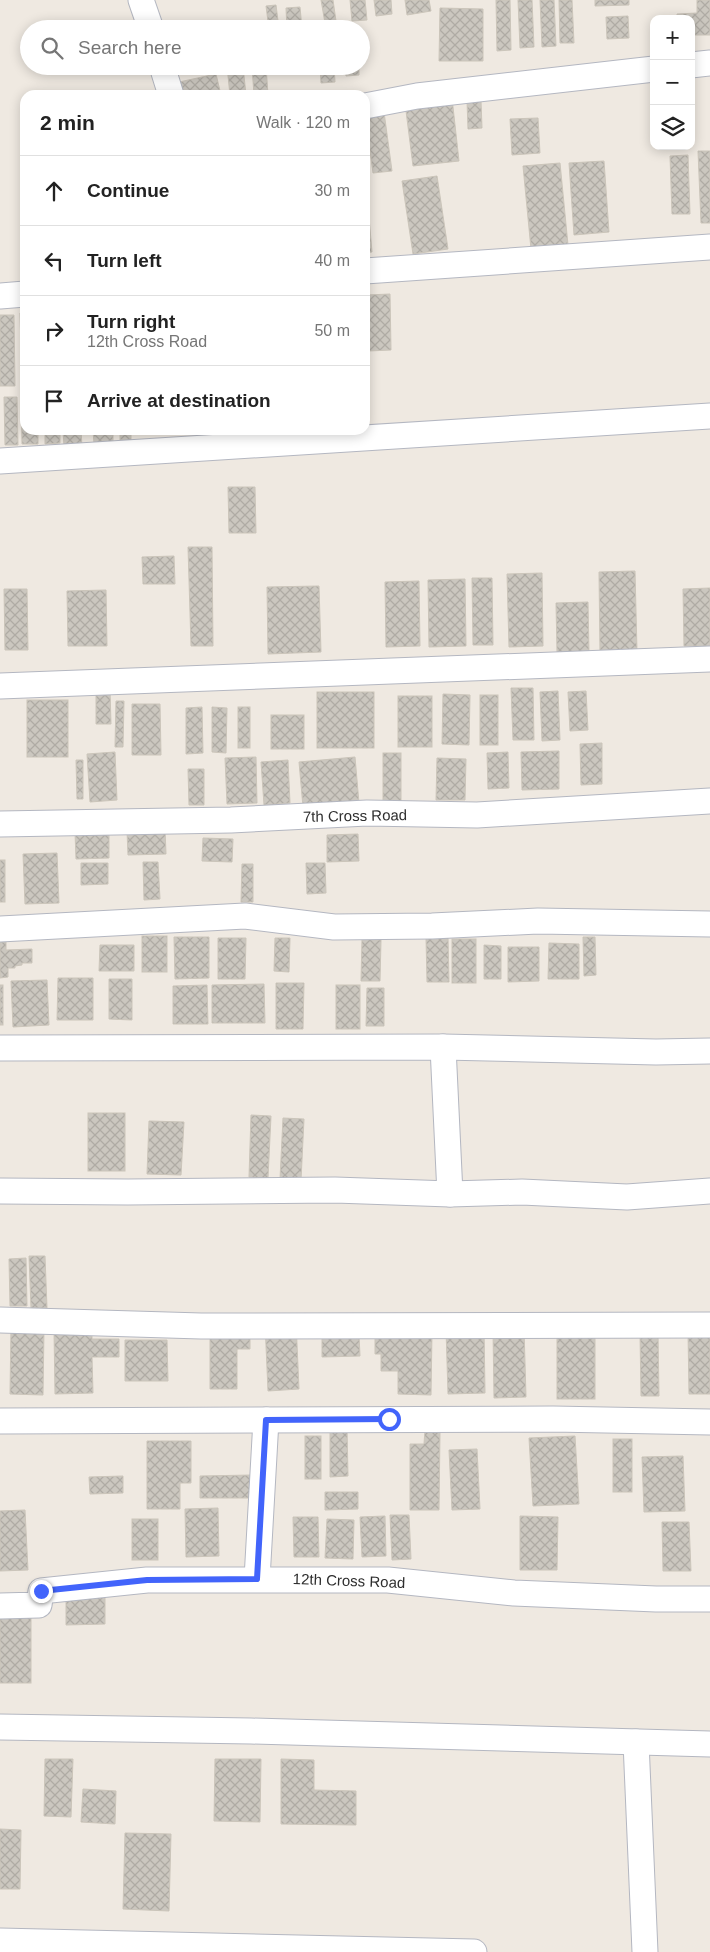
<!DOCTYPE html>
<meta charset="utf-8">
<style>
body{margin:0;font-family:Helvetica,sans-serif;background:#f6f6f6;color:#222}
.controls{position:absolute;right:15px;top:15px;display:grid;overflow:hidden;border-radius:10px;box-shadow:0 2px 12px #0003}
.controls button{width:45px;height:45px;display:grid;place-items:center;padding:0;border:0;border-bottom:1px solid #e0e0e0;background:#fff;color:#222;font:25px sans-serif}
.stop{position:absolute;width:15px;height:15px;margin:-11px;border:4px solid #4264fb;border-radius:50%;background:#fff}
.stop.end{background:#4264fb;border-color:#fff;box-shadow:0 1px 5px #0008}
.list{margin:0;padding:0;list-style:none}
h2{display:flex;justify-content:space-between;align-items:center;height:65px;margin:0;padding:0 20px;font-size:21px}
h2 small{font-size:16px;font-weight:400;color:#767676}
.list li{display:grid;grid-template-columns:32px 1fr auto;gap:15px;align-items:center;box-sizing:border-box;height:70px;padding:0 20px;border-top:1px solid #e0e0e0}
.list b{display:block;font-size:19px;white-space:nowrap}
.list p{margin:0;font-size:16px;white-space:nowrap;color:#767676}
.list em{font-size:16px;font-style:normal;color:#767676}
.icon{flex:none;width:28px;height:28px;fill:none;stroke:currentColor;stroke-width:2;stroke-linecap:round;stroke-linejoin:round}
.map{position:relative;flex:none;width:710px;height:1952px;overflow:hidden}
.search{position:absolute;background:#fff;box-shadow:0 2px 12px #0003;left:20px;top:20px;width:350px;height:55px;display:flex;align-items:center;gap:12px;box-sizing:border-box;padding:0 18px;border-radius:28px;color:#767676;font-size:19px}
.panel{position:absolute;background:#fff;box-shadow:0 2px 12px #0003;left:20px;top:90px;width:350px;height:345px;border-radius:15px}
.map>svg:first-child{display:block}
</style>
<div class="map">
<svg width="710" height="1952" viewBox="0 0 710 1952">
<defs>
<pattern id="building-cross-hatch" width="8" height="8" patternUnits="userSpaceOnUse" patternTransform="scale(1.25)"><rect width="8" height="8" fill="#cbc7bf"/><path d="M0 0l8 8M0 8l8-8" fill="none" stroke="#afaba4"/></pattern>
</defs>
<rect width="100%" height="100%" fill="#efe9e1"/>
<g fill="url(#building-cross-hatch)" stroke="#cbc5ba">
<path d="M321,0H333L336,21L325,23Z"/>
<path d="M350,0H365L367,20L352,21Z"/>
<path d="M374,0H391L392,14L376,16Z"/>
<path d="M405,0H429L431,11L407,15Z"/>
<path d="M496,0H510L511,50L497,51Z"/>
<path d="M518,0H532L534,47L520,48Z"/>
<path d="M540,0H554L556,46L542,47Z"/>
<path d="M559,0H572L574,43H560Z"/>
<path d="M595,0H629V5L595,6Z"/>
<path d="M697,0H710V35H691V19H677V14L697,13Z"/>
<path d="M276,5L279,29H269L266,6Z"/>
<path d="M300,7L302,29H287L286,8Z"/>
<path d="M440,8L483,9V61H439Z"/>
<path d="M628,16L629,38L607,39L606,17Z"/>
<path d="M227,66H243L246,95H230Z"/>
<path d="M252,66H266L268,95H254Z"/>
<path d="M320,66H334L335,82L321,83Z"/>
<path d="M345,66H359V75L346,76Z"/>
<path d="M216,74L221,95H182L179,82Z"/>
<path d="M452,98L459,161L413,166L405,103Z"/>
<path d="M467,101H481L482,128L468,129Z"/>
<path d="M384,112L392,171L373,173L365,114Z"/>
<path d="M538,118L540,153L512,155L510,119Z"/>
<path d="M698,151H710V223H701Z"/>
<path d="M688,155L690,214H672L670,156Z"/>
<path d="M604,161L609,232L574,235L569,163Z"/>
<path d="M560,163L568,245L531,249L523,166Z"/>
<path d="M437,176L448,249L413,254L402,181Z"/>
<path d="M366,183L372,252L365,253V183Z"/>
<path d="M390,294L391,350L368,351L367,295Z"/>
<path d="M25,312V383H22L20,313Z"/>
<path d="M0,315H14L15,386H0Z"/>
<path d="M21,393H25V430H38V444H22Z"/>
<path d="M4,397H17L18,445H5Z"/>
<path d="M45,430H60V443L45,444Z"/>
<path d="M63,430H81L82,447H64Z"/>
<path d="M93,430H113V444H94Z"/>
<rect x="120" y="430" width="11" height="10"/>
<path d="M228,487H255L256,533H229Z"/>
<path d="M188,547H212L213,646H191Z"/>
<path d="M174,556L175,584H143L142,557Z"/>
<path d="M635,571L637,652L600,653L599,572Z"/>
<path d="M542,573L543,646L509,647L507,574Z"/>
<path d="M472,578H492L493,645H473Z"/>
<path d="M465,579L466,646L429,647L428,580Z"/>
<path d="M419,581L420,646L386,647L385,582Z"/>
<path d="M319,586L321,652L268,654L267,587Z"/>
<path d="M710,588V646H684L683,589Z"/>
<path d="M4,589H27L28,650H5Z"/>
<path d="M106,590L107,646H68L67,591Z"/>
<path d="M588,602L589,652H557L556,603Z"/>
<path d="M511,688H533L534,740H513Z"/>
<path d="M96,690H110L111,724H96Z"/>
<path d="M558,691L560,740L542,741L540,692Z"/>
<path d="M586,691L588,730L570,731L568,692Z"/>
<rect x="317" y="692" width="57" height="56"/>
<path d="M443,694L470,695L469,745L442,744Z"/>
<rect x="480" y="695" width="18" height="50"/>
<rect x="398" y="696" width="34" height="51"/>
<rect x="27" y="700" width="41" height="57"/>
<path d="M116,701H124L123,747H115Z"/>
<path d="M132,704H160L161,755H132Z"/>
<path d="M202,707L203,753L186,754V708Z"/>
<path d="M212,707L227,708L226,753L212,752Z"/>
<rect x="238" y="707" width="12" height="41"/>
<rect x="271" y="715" width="33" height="34"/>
<path d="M602,743V784L581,785L580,744Z"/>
<path d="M559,751V789L522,790L521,752Z"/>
<path d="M115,752L117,800L90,802L87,754Z"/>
<path d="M508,752L509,788L488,789L487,753Z"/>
<rect x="383" y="753" width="18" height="48"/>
<path d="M256,757L257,803L227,804L225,758Z"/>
<path d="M355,757L359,803L303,807L299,762Z"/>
<path d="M437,758L466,759L465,800H436Z"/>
<path d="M76,760H83V799H77Z"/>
<path d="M288,760L290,803L264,805L261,762Z"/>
<path d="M188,769H204V805H189Z"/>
<path d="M165,829L166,854L128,855L127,831Z"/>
<path d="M109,831V858L76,859L75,832Z"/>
<path d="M358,834L359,861L327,862V835Z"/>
<path d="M203,838L233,839L232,862L202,861Z"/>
<path d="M57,853L59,903L25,904L23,854Z"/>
<rect x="0" y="860" width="5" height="42"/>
<path d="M143,862H158L160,899L144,900Z"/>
<path d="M81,863H108V884L81,885Z"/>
<path d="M306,863H325L326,893L307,894Z"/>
<path d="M242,864H253V902H241Z"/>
<rect x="142" y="936" width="25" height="36"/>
<path d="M174,937H209V978L175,979Z"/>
<path d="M426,937H448L449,982H427Z"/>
<path d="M583,937H595L596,975L584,976Z"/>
<path d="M218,938H246L245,979H218Z"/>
<path d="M275,938H290L289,972L274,971Z"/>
<path d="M362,939L381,940L380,981H361Z"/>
<rect x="452" y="939" width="24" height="44"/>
<path d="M0,942H6V950L32,949V963H22V965L15,966V968H8V977L0,978Z"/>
<path d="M549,943L579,944V979H548Z"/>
<path d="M100,945H134V971H99Z"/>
<path d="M484,945L501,946V979H484Z"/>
<path d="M508,947H539V981L508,982Z"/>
<path d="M58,978H93V1020H57Z"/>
<path d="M109,979H132V1020L109,1019Z"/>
<path d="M47,980L49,1025L13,1027L11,981Z"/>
<path d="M276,983H304L303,1029H276Z"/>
<path d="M264,984L265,1023H212V985Z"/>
<rect x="0" y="985" width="3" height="40"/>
<path d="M207,985L208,1024H173V986Z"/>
<rect x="336" y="985" width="24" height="44"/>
<path d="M367,988H384V1026H366Z"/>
<rect x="88" y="1113" width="37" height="58"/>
<path d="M251,1115L271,1116L268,1178L249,1177Z"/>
<path d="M283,1118L304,1119L301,1180L280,1179Z"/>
<path d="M149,1121L184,1122L181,1175L147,1174Z"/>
<path d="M29,1256H45L47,1308H31Z"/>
<path d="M26,1258L27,1306H10L9,1259Z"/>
<path d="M296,1322L299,1389L268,1391L265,1323Z"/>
<path d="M210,1323H250V1349H237V1389H210Z"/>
<path d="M11,1327L44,1328L43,1395L10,1394Z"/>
<path d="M484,1328L485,1393L448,1394L446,1329Z"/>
<path d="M524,1329L526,1397L494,1398L493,1330Z"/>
<path d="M54,1330H92V1339H119V1357H92L93,1393L55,1394Z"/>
<path d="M710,1330V1394H689L688,1331Z"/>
<path d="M375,1331L432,1332L431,1395L398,1394V1371H381V1354H375Z"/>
<path d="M640,1333H658L659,1396H641Z"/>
<rect x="557" y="1334" width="38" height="65"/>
<path d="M322,1335H359L360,1356L322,1357Z"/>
<path d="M125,1340H167L168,1381H125Z"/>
<path d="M330,1428H347L348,1476L330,1477Z"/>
<path d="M425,1430H440L439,1510H410V1444H424Z"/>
<rect x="305" y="1436" width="16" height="43"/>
<path d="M575,1436L579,1504L533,1506L529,1438Z"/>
<rect x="613" y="1439" width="19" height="53"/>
<path d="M147,1441H191V1483H180V1509H147Z"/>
<path d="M477,1449L480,1509L452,1510L449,1450Z"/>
<path d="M683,1456L685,1511L644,1512L642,1457Z"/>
<path d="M252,1475V1498H200V1476Z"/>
<path d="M123,1476V1493L90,1494L89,1477Z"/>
<path d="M325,1492H358V1509L325,1510Z"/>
<path d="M218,1508L219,1556L186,1557L185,1509Z"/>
<path d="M25,1510L28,1570L0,1571V1511Z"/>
<path d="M390,1515H409L411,1559L392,1560Z"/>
<path d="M385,1516L386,1556L362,1557L360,1517Z"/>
<path d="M520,1516L558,1517L557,1570H520Z"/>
<path d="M293,1517H318L319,1557H294Z"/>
<rect x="132" y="1519" width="26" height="41"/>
<path d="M327,1519L354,1520L353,1559L325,1558Z"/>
<path d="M662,1522H689L691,1571H663Z"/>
<path d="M66,1585H105V1624L66,1625Z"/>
<rect x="0" y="1612" width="31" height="71"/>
<path d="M45,1759H73L71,1817L44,1816Z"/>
<path d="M215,1759H261L260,1822L214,1821Z"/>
<path d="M281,1759L314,1760V1790L356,1791V1825L281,1824Z"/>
<path d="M83,1789L116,1791L115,1824L81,1822Z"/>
<path d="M0,1829L21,1830L20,1889H0Z"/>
<path d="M125,1833L171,1834L169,1911L123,1909Z"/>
</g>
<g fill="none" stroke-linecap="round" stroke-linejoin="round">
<g stroke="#b4b7c1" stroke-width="27">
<g id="minor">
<path d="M141,0L151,29"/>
<path d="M691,65L710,63"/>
<path d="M162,66L171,95"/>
<path d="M365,106L417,96L654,69"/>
<path d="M365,271L710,247"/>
<path d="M0,296L25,294"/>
<path d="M0,461L710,416"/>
<path d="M0,686L710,659"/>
<path d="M0,824L231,820L367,813L477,815L710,801"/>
<path d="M0,929L245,916L334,927L432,926L538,921L710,924"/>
<path d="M443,1047L450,1194"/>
<path d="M0,1048L443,1047L656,1052L710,1051"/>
<path d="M0,1191L128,1192L335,1190L450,1194L522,1192L627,1197L710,1191"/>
<path d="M0,1320L201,1326L710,1325"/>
<path d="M0,1421L553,1419L710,1422"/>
<path d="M257,1579L266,1420"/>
<path d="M0,1606L39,1605L41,1591L147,1580H388L514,1593L656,1599H710"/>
<path d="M0,1727L251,1731L710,1744"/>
<path d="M636,1742L645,1952"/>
<path d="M0,1941L474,1952"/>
</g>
</g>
<use href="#minor" stroke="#fff" stroke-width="25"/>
</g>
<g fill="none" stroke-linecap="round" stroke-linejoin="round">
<path stroke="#4264fb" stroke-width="6" d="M41,1591L147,1580L257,1579L266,1420L389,1419"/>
</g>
<g text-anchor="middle" stroke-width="4.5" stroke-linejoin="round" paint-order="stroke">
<g font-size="15" fill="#2e2e2e" stroke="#fff">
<text transform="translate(355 816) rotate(-1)" y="5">7th Cross Road</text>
<text transform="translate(349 1581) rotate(2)" y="5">12th Cross Road</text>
</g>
</g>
</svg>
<div class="controls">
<button>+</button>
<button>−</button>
<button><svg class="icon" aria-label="layers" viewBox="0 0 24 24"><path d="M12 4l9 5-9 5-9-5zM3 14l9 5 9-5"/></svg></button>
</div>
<div class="stop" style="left:389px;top:1419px"></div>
<div class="stop end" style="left:41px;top:1591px"></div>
<div class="search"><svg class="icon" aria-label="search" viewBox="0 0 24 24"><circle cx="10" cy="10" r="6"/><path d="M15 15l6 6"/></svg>Search here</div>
<section class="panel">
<h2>2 min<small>Walk · 120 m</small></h2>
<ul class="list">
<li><svg class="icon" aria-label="ahead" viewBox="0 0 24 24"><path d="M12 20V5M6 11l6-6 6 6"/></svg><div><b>Continue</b></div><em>30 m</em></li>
<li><svg class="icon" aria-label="left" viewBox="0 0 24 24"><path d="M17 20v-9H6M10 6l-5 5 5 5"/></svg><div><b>Turn left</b></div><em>40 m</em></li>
<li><svg class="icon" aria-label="right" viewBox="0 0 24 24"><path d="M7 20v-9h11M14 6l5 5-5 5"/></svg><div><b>Turn right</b><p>12th Cross Road</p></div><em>50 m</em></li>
<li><svg class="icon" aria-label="arrive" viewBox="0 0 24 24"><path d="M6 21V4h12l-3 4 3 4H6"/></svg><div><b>Arrive at destination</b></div></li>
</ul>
</section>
</div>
